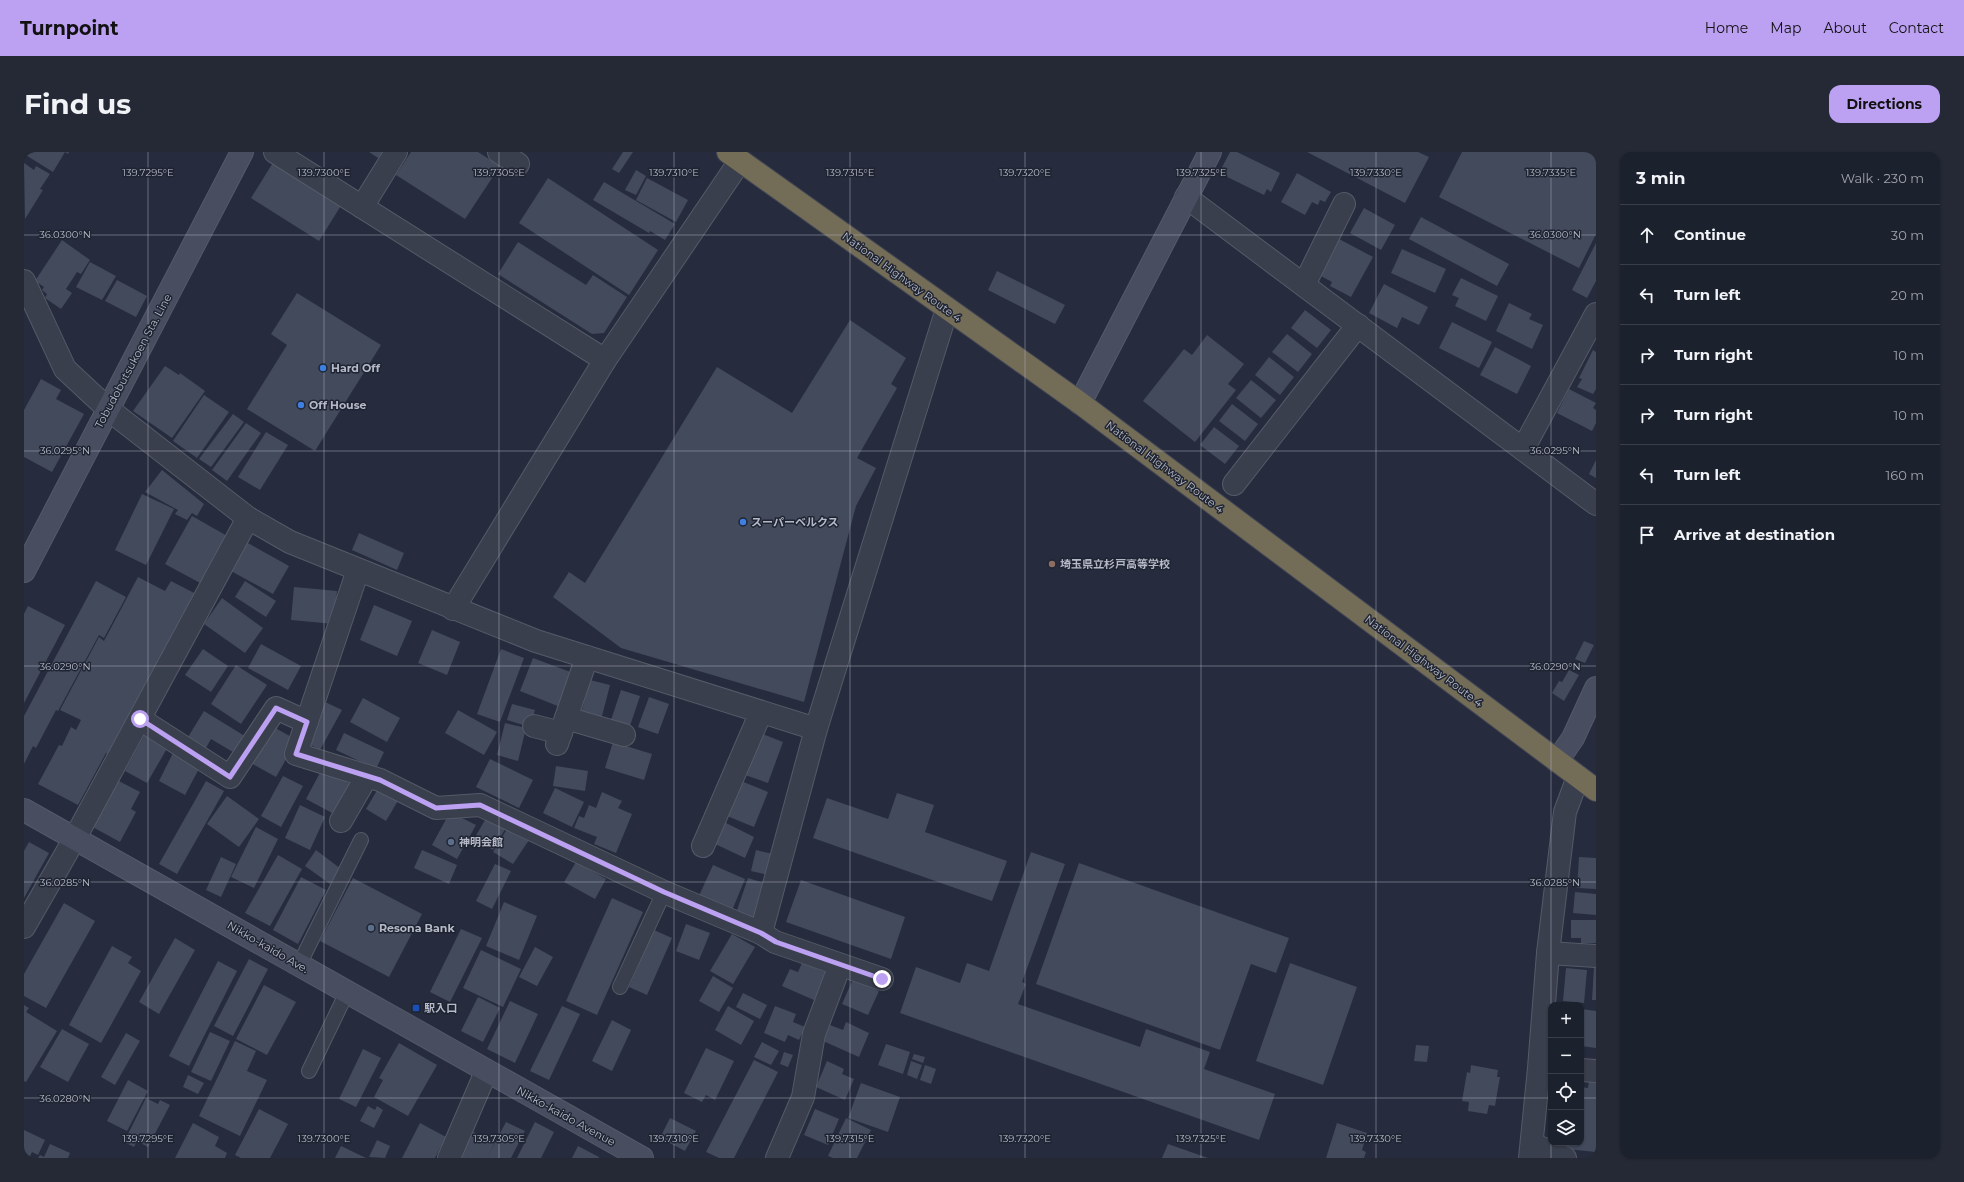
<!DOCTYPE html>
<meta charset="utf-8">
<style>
body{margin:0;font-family:Montserrat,"Noto Sans JP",sans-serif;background:#252936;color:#f1f3f6}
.controls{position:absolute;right:12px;bottom:12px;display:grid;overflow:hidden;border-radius:8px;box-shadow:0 1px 3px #0004}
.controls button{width:36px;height:36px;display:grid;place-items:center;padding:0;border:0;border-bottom:1px solid #3a3e4a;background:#1c212e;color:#f1f3f6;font:20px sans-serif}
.stop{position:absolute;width:12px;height:12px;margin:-9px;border:3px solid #bca0f2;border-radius:50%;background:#fff}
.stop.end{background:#bca0f2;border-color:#fff;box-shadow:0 1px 4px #0008}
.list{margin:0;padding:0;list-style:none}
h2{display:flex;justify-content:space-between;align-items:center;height:52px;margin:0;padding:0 16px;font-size:17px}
h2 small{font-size:13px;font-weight:400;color:#a0a3aa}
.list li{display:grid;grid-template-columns:26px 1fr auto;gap:12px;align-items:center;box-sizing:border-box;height:60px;padding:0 16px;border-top:1px solid #3a3e4a}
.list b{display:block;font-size:15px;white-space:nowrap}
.list em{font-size:13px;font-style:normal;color:#a0a3aa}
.icon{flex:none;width:22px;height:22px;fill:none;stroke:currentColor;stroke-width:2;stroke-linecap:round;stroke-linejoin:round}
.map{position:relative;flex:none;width:1572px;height:1006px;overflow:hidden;border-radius:12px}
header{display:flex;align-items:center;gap:24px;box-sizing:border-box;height:56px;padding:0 20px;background:#bca0f2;color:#111}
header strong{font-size:19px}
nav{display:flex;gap:22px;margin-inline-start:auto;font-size:14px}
.intro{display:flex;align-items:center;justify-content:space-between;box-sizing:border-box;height:96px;padding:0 24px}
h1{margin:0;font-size:28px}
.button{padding:10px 18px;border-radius:12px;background:#bca0f2;color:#111;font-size:14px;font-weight:700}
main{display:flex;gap:24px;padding:0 24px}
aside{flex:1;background:#1c212e;border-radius:12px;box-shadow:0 1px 3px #0004}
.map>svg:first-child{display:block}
</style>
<header>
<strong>Turnpoint</strong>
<nav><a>Home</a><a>Map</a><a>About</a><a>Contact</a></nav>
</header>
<div class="intro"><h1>Find us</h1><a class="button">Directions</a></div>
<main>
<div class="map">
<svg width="1572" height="1006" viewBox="0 0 1572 1006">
<rect width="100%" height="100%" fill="#262c3d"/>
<g fill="#424a5c">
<path d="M0,0H45L44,2L41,0L29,20L0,2Z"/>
<path d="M345,0H359L354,6Z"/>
<path d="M387,0H454L476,14L441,67L372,23Z"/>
<path d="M599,0H609L595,21L588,17Z"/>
<path d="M1206,0H1213L1256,21L1247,40L1243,37L1240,43L1195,21Z"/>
<path d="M1283,0H1394L1405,5L1381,51Z"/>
<path d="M1438,0H1572V82L1555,116L1415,45Z"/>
<path d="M250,9L318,52L295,89L227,46Z"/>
<path d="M0,11L10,18L12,14L26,22L16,37L19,38L1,67Z"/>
<path d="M612,18L622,24L612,43L601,38Z"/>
<path d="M1273,21L1307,40L1301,50L1296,48L1294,53L1288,50L1281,63L1257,50Z"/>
<path d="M524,26L634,98L605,143L495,71Z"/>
<path d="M623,26L664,48L652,70L612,48Z"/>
<path d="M580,30L651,72L641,88L626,79L625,81L569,48Z"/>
<path d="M1340,56L1371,73L1357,98L1326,81Z"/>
<path d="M1397,65L1485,112L1473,134L1385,87Z"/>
<path d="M1315,87L1349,105L1327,145L1306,134L1308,130L1295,123Z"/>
<path d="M38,88L66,108L57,122L53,120L42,137L48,141L37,157L21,146L23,142L18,138L20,135L11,129Z"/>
<path d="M494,90L562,133L569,123L603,145L580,181L568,182L474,122Z"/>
<path d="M1572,91V129L1563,146L1548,138Z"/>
<path d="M1378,97L1422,117L1411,141L1367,121Z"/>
<path d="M66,110L92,124L78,148L52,135Z"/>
<path d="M973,119L1041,153L1031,172L964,138Z"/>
<path d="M1437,126L1474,144L1462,169L1431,154L1435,146L1428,143Z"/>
<path d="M93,128L123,144L112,165L81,149Z"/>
<path d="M1360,132L1404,155L1395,173L1378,165L1373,176L1345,161Z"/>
<path d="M273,141L357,193L291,299L223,257L263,193L247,182Z"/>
<path d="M1485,151L1508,162L1505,167L1519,173L1508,197L1472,179Z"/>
<path d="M1281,158L1307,178L1293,196L1267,176Z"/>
<path d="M826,168L882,206L867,232L873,236L833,306L852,316L832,354L780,550L597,496L529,445L545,420L561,431L693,215L768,261Z"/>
<path d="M1428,170L1468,190L1455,216L1415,196Z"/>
<path d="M1263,182L1288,202L1274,220L1248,200Z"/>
<path d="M1183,183L1220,212L1204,232L1212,238L1171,290L1119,249L1160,197L1168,203Z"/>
<path d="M1471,195L1507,214L1493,242L1456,223Z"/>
<path d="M1569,198L1572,200V237L1569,242L1553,235L1558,227L1555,226Z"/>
<path d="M1245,205L1270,225L1256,243L1231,223Z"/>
<path d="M141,214L155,223L156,221L181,239L148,286L109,259Z"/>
<path d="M17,227L37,238L32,247L60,262L28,320L0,305V258Z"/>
<path d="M1227,228L1252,248L1237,266L1212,246Z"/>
<path d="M1545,237L1572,251L1569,256L1572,258V271L1568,279L1533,261Z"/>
<path d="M180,243L205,260L173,306L149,289Z"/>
<path d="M1208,252L1234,272L1221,289L1195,269Z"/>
<path d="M209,262L220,270L187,315L175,307Z"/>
<path d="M222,271L237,281L203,329L188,318Z"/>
<path d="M1190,275L1215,294L1201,312L1176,293Z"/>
<path d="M242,280L264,293L236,338L214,325Z"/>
<path d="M1572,308V326L1565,322Z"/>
<path d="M138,318L180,352L173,364L168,361L163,368L151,362L154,358L121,340Z"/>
<path d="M118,342L150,357L122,413L91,398Z"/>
<path d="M168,364L205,385L178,432L141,412Z"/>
<path d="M335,381L380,401L373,418L328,398Z"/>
<path d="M222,390L265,414L249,442L207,419Z"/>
<path d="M114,425L141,439L147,429L176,444L85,603L82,601L54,653L14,632L35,593L38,594L47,575L52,578L57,568L36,558L75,485L80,489Z"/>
<path d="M72,429L102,445L80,486L75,483L34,559L32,558L12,596L9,594L0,612V564Z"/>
<path d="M221,429L252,449L242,465L211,445Z"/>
<path d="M270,435L313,439L310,472L267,468Z"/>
<path d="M198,446L239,476L221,501L180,472Z"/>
<path d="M350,453L388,469L373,504L336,488Z"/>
<path d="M4,454L41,473L0,551V462Z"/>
<path d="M408,478L436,490L423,523L394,511Z"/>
<path d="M1560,489L1570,493L1561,511L1551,507Z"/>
<path d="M237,492L277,514L264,538L224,516Z"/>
<path d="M179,497L204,514L187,540L161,523Z"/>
<path d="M477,497L500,506L476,570L453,562Z"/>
<path d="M509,506L549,521L536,555L496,539Z"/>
<path d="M212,513L243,533L217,572L187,552Z"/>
<path d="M1545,518L1555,523L1540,549L1528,541L1535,529L1538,530Z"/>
<path d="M566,528L586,533L577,568L557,562Z"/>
<path d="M597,538L616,544L605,577L586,571Z"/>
<path d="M625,545L645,552L634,582L614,575Z"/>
<path d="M339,546L376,566L363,590L326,570Z"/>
<path d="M299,549L318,558L296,598L277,587Z"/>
<path d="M488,552L511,558L506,575L483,568Z"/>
<path d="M434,558L473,580L460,603L421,581Z"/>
<path d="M180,559L224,586L214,603L187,587L179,601L161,590Z"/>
<path d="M481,571L502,576L494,609L473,603Z"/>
<path d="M244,572L273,588L252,625L223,609Z"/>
<path d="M122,580L145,593L123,631L101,619Z"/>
<path d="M320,581L360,600L352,617L312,598Z"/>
<path d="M736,581L759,590L744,631L721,623Z"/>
<path d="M589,590L628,602L620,628L581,616Z"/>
<path d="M150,599L177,613L161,643L135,629Z"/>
<path d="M466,607L509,628L495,656L452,635Z"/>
<path d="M532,614L564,619L561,639L529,634Z"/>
<path d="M298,617L326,632L310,662L282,647Z"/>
<path d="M259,624L279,634L257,675L237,664Z"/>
<path d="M89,626L116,640L107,657L112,660L96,690L65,673Z"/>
<path d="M182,629L200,639L153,722L135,712Z"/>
<path d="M717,629L744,640L730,675L703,664Z"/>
<path d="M355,635L375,647L362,669L342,657Z"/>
<path d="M531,636L560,650L548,675L519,661Z"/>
<path d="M578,640L598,649L594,656L608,662L592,701L570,692L573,685L550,676L555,664L560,666L565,653L572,656Z"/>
<path d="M873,641L910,653L901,680L983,709L968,749L789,686L803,646L864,667Z"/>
<path d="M203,644L235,667L215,695L183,672Z"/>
<path d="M276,653L301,665L286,698L261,686Z"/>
<path d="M426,660L452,673L433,707L408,693Z"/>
<path d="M465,661L484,672L469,698L450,687Z"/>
<path d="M700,670L730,685L721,706L689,691Z"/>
<path d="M486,672L507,685L489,712L469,700Z"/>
<path d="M232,675L254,687L230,736L207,725Z"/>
<path d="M5,690L25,701L0,746V699Z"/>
<path d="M292,698L317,717L306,732L281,714Z"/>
<path d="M398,698L433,713L425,732L390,716Z"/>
<path d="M732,698L749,702L744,723L727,719Z"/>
<path d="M1007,700L1041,712L998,830L1002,832L994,852L1116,895L1122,877L1186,900L1180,917L1251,942L1235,988L876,861L892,815L936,831L943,811L965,819Z"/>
<path d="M254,703L278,717L246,774L221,761Z"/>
<path d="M197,705L212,712L197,745L182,738Z"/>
<path d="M1555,705L1572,706V737L1553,736Z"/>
<path d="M552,710L582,727L571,747L540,730Z"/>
<path d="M1055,711L1265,786L1252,821L1227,812L1196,898L1012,832Z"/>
<path d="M471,712L487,719L468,757L452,749Z"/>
<path d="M689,713L721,727L707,761L674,746Z"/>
<path d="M277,725L302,738L274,792L249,778Z"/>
<path d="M329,726L398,762L365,825L296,789Z"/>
<path d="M724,726L743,732L731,767L712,761Z"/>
<path d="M777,728L881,765L867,807L762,770Z"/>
<path d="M1551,740L1572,742V763L1549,761Z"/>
<path d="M588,746L619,760L573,863L542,849Z"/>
<path d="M480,750L513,764L495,808L462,794Z"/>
<path d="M40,751L71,769L22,856L0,844V822Z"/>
<path d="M1547,768H1572V791H1557V786H1547Z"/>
<path d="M662,772L686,781L675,808L652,799Z"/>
<path d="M437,777L458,786L426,850L406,840Z"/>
<path d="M630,778L648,786L623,843L605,835Z"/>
<path d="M708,782L731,795L709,832L686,819Z"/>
<path d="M151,786L171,798L135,862L115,850Z"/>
<path d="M88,794L108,805L104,811L117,819L77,891L45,873Z"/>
<path d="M511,795L529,805L513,834L495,825Z"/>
<path d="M457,798L497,817L479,855L439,836Z"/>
<path d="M225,807L244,817L209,884L190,874Z"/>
<path d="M194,809L213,819L165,914L145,904Z"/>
<path d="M778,811L804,821L792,849L758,834L766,817L774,820Z"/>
<path d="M1266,811L1333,835L1299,933L1232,909Z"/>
<path d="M1570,815L1572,816V848H1568Z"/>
<path d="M1542,816L1563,818L1560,851L1539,849Z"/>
<path d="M689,824L709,836L695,860L675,849Z"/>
<path d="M829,827L855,839L844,863L818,852Z"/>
<path d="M240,833L272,850L243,903L212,887Z"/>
<path d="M719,841L743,853L736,867L712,855Z"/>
<path d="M454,845L476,856L459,890L437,879Z"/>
<path d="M486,849L514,862L491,911L463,897Z"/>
<path d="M0,853L5,856L2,860L33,879L2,930L0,929Z"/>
<path d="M538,854L556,862L525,928L506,919Z"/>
<path d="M704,854L730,869L717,893L691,878Z"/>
<path d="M751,854L772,862L769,870L781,875L775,888L764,883L761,890L740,881Z"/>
<path d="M1557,857L1572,859V896L1557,894Z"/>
<path d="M588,868L607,878L588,919L568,909Z"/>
<path d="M822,870L845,881L835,905L799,889L806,873L819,878Z"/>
<path d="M38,877L65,892L44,930L16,915Z"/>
<path d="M186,880L206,889L187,929L167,920Z"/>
<path d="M102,881L116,889L91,933L77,925Z"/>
<path d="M211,889L232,899L223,919L243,928L216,984L175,964Z"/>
<path d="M738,890L755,899L747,913L730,905Z"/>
<path d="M375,891L413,913L384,964L350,945L359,928L355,926Z"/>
<path d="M862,892L886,900L879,922L854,913Z"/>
<path d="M1392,893L1405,894L1403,910L1390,909Z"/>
<path d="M682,896L710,909L691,948L682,943L678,950L660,941Z"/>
<path d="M339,897L357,906L332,955L315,947Z"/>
<path d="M760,900L769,903L764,915L756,912Z"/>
<path d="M890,902L901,905L899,911L888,907Z"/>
<path d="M730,908L754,920L710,1006H695L682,1000Z"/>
<path d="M803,909L820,917L818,922L830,927L821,948L792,935Z"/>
<path d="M887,909L898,913L893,927L883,923Z"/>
<path d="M901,913L912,917L907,932L896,928Z"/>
<path d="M1447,913L1474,918L1473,925H1476L1471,954L1465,953L1463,962L1444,959L1445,950L1438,949L1443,920L1446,921Z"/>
<path d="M164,923L180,931L174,942L159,935Z"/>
<path d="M104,928L124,939L103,979L83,969Z"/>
<path d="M1565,929H1572V1000L1542,997L1543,991H1557V935L1564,936Z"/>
<path d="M837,931L876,945L864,980L824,966Z"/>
<path d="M122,946L134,952L136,948L146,953L124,995L113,989L110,995L100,990Z"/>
<path d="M344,954L351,958L353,954L359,958L350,976L336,969Z"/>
<path d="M235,957L264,972L246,1006H217L211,1003Z"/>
<path d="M791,957L815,967L804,993L780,983Z"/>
<path d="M646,966L672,979L661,999L636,986Z"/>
<path d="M822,966L847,978L833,1006H809L804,1004Z"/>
<path d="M482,970L501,979L487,1006H436L449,980L471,990L464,1004Z"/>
<path d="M511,970L530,980L517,1006H493Z"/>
<path d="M169,971L195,985L191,994L203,1001L201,1006H151Z"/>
<path d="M396,971L422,985L411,1006H378Z"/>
<path d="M1313,971L1343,981L1338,998L1342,1000L1340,1006H1302Z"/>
<path d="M0,978L21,988L14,1003L8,1000L5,1006H0Z"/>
<path d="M353,988L366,994L361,1006L345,1005Z"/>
<path d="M26,992L46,1001L44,1006H14L16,1003L20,1005Z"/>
<path d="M1144,992L1184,1006H1138Z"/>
<path d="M317,994L342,1006H311Z"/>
<path d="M554,994L575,1005V1006H548Z"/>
</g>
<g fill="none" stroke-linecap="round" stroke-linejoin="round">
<g stroke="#555a68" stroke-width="16">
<g id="lane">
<path d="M275,813L337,688"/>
<path d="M596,835L640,740"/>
<path d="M285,919L323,840"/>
</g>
</g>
<g stroke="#555a68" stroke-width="24">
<g id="street">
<path d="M251,0L581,208"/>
<path d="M475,0L494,12"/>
<path d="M1162,45L1572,352"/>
<path d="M338,55L372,0"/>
<path d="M0,129L41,217L84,257L224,366L266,390L512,489L792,577L923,157"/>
<path d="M1280,133L1320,52"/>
<path d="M1499,297L1572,162"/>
<path d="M1210,332L1334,173"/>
<path d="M334,418L272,602L356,628L412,656L456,653L640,740L737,781L792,577"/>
<path d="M429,457L581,208L716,9"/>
<path d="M542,566L600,583"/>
<path d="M116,567L206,625L252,556L283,570"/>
<path d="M510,574L537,581"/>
<path d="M533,592L563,505"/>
<path d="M317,669L343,624"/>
<path d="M679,694L737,560"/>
<path d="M0,775L51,686L224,366"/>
<path d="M737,781L751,790L858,827"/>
<path d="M1524,801L1572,804"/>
<path d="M1557,918L1572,919"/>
<path d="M1508,992L1541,1006"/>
<path d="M425,1006L462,920"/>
<path d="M753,1006L779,945L790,882L816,813"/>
<path d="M1506,1006L1515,916L1524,801L1541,660L1554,625"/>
</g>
</g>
<g stroke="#555a68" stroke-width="24">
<g id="secondary">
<path d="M1056,251L1186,0"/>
<path d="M0,419L218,0"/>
<path d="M1533,609L1549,586L1572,536"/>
<path d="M0,658L618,1006"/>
</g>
</g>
<g stroke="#424755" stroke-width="24">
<path id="highway" d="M704,0L1056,251L1572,638"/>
</g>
<use href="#lane" stroke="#3a3f4d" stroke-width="14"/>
<use href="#street" stroke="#3a3f4d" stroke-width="22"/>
<use href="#secondary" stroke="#484d60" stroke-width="22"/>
<use href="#highway" stroke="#736c57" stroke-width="22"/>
</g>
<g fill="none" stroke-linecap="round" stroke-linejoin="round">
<path stroke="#bca0f2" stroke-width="5" d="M116,567L206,625L252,556L283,570L272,602L356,628L412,656L456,653L640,740L737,781L752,790L858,827"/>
</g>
<path fill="none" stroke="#b6bac8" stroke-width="1" stroke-opacity="0.45" d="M124,0V1006M300,0V1006M475,0V1006M650,0V1006M826,0V1006M1001,0V1006M1177,0V1006M1352,0V1006M1527,0V853M0,83H1572M0,299H1572M0,514H1572M0,730H1572M0,946H1527M1557,946H1572M1527,991V1006"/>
<g fill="#3f7fe0" stroke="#1f2432" stroke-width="1.5">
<circle cx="299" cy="216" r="4"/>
<circle cx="277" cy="253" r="4"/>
<circle cx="719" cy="370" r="4"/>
</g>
<circle fill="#8d6e63" stroke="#1f2432" stroke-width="1.5" cx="1028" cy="412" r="4"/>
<g fill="#5c6f8a" stroke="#1f2432" stroke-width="1.5">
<circle cx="427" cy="690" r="4"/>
<circle cx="347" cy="776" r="4"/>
</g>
<rect fill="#1a4fb4" stroke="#1f2432" stroke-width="1.5" x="388" y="852" width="8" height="8" rx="2"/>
<g text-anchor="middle" stroke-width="3" stroke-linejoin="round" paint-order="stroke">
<g font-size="11" fill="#b6bac8" stroke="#1f2432">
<text transform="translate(878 125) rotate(36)" y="4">National Highway Route 4</text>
<text transform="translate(109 209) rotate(-62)" y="4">Tobudobutsukoen Sta. Line</text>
<text transform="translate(1141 315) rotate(37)" y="4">National Highway Route 4</text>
<text transform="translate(1400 509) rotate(37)" y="4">National Highway Route 4</text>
<text transform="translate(244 795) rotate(30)" y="4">Nikko-kaido Ave.</text>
<text transform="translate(542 964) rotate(29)" y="4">Nikko-kaido Avenue</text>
</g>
<g font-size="11" font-weight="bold" fill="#b6bac8" stroke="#1f2432" text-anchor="start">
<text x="307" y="220">Hard Off</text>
<text x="285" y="257">Off House</text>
<text x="727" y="374">スーパーベルクス</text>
<text x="1036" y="416">埼玉県立杉戸高等学校</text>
<text x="435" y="694">神明会館</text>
<text x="355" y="780">Resona Bank</text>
<text x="400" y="860">駅入口</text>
</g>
</g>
<g font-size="10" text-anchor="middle" fill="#b6bac8" stroke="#1f2432" stroke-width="3" stroke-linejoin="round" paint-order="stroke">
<text x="124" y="24">139.7295°E</text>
<text x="300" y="24">139.7300°E</text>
<text x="475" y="24">139.7305°E</text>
<text x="650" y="24">139.7310°E</text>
<text x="826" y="24">139.7315°E</text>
<text x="1001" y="24">139.7320°E</text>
<text x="1177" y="24">139.7325°E</text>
<text x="1352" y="24">139.7330°E</text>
<text x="1527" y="24">139.7335°E</text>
<text x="41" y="86">36.0300°N</text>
<text x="1531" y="86">36.0300°N</text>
<text x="41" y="302">36.0295°N</text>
<text x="1531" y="302">36.0295°N</text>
<text x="41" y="518">36.0290°N</text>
<text x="1531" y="518">36.0290°N</text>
<text x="41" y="734">36.0285°N</text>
<text x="1531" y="734">36.0285°N</text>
<text x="41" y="950">36.0280°N</text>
<text x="124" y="990">139.7295°E</text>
<text x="300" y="990">139.7300°E</text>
<text x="475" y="990">139.7305°E</text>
<text x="650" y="990">139.7310°E</text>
<text x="826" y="990">139.7315°E</text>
<text x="1001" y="990">139.7320°E</text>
<text x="1177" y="990">139.7325°E</text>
<text x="1352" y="990">139.7330°E</text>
</g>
</svg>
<div class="controls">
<button>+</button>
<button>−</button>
<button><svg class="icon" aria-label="locate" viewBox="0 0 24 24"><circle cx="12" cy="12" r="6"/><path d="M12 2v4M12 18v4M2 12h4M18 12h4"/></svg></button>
<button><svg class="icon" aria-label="layers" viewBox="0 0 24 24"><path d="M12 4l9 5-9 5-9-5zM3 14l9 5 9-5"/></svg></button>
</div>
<div class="stop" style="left:116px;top:567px"></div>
<div class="stop end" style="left:858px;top:827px"></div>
</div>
<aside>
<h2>3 min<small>Walk · 230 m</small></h2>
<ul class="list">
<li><svg class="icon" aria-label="ahead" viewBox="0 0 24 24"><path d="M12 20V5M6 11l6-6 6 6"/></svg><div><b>Continue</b></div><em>30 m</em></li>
<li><svg class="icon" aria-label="left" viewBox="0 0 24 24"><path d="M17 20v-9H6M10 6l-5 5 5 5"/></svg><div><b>Turn left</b></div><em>20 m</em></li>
<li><svg class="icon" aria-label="right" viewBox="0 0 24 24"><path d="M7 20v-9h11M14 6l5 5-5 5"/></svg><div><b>Turn right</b></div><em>10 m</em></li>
<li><svg class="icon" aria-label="right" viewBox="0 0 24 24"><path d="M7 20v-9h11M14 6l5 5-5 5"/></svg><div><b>Turn right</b></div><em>10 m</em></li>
<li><svg class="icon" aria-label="left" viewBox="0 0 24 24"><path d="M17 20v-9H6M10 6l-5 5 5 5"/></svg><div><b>Turn left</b></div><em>160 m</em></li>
<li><svg class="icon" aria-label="arrive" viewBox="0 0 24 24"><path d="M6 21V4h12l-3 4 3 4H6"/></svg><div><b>Arrive at destination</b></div></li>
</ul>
</aside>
</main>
